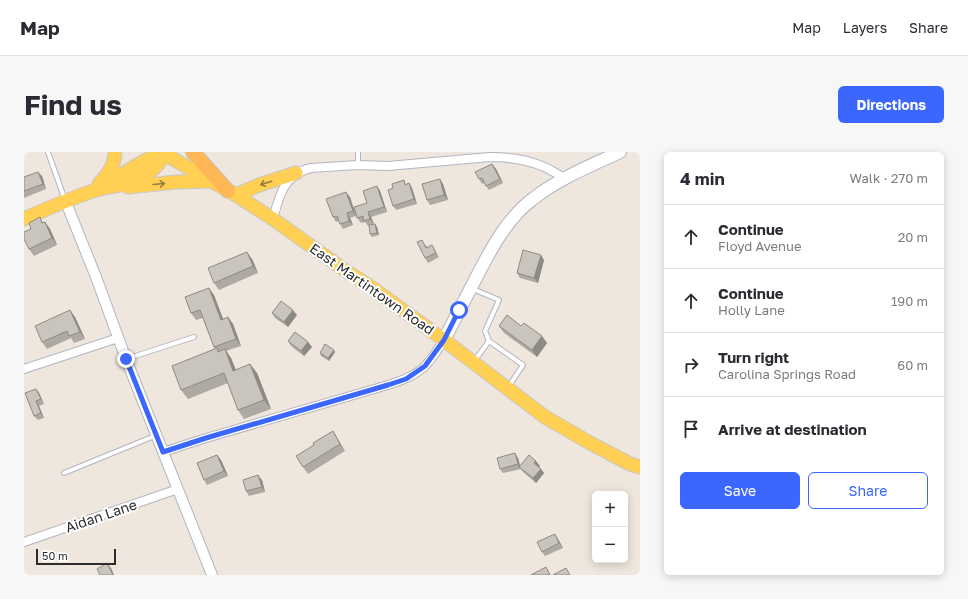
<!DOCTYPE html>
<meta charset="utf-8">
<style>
body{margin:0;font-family:"Golos Text",sans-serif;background:#f7f7f7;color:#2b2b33}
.controls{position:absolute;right:12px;bottom:12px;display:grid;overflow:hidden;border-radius:6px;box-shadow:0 2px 10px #0003}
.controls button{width:36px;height:36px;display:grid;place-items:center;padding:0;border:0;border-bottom:1px solid #e1e1e2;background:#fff;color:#2b2b33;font:20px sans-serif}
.scale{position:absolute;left:12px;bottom:10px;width:80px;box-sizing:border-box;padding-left:4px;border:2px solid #2c2c2c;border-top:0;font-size:11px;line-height:14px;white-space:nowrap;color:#2c2c2c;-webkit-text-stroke:3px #fff;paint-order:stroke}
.stop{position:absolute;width:12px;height:12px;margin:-9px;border:3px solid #3b67ff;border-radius:50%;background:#fff}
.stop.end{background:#3b67ff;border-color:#fff;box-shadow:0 1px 4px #0008}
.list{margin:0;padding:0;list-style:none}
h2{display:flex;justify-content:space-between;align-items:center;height:52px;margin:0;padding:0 16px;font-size:17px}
h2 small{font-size:13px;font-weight:400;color:#7c7c81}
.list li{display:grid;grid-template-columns:26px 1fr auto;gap:12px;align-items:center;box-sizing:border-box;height:64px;padding:0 16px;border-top:1px solid #e1e1e2}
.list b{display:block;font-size:15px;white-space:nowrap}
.list p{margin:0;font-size:13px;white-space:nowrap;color:#7c7c81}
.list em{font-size:13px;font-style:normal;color:#7c7c81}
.actions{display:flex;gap:8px;padding:12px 16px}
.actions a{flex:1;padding:9px 0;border:1px solid #3b67ff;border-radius:6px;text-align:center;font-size:14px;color:#3b67ff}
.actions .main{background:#3b67ff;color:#fff}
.icon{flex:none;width:22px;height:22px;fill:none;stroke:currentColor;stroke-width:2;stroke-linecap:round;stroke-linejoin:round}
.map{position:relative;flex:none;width:616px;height:423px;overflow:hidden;border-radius:6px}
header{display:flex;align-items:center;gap:24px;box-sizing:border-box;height:56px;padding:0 20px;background:#fff;border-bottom:1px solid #e1e1e2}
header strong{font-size:19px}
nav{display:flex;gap:22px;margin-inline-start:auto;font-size:14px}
.intro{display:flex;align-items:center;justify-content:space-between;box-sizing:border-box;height:96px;padding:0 24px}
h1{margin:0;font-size:28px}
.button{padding:10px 18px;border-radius:6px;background:#3b67ff;color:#fff;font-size:14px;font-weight:700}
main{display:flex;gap:24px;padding:0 24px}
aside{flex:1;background:#fff;border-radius:6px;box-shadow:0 2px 10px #0003}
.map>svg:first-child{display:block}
</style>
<header>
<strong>Map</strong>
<nav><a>Map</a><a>Layers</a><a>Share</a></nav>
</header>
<div class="intro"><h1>Find us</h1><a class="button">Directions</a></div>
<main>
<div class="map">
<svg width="616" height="423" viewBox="0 0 616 423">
<rect width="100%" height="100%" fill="#efe7de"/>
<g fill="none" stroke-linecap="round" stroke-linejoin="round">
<g stroke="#b2b5c1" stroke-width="6">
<g id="service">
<path d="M24,0L41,48"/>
<path d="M334,0V13"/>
<path d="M449,137L475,148L461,179L465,189"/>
<path d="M102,207L170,185"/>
<path d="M451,208L465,189L499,213L485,234"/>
<path d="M40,321L133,283"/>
</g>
</g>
<g stroke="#b2b5c1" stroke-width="10">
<g id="minor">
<path d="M249,67C255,44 260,22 287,16L334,13L364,14L466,5C484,5 501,7 518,14C526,17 533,22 540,26"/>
<path d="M0,217L94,186"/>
<path d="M139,300L182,286L364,233C377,229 391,224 401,214C408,207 414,197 420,188"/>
<path d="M0,390L154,337"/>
</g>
</g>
<g stroke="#b2b5c1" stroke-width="12">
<path id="tertiary" d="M41,48L72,125L102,207L188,423"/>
</g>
<g stroke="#b2b5c1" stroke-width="14">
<path id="secondary" d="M420,188C431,167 442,145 453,124C468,95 484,65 510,46C536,26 566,14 596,0"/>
</g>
<g stroke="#c8c8c8" stroke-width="15">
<g id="primary">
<path d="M137,0L212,43L249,67L322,119L344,133L420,188L521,265L566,291L606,312L616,315"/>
<path d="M75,32C84,22 91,13 91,0"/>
<path d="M79,33L122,8L140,2"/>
<path d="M104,35L152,30L188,29"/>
<path d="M212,43L235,33L272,21"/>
<path d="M0,67C22,57 43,48 66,40C85,33 103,35 121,23C133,15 135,13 140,0"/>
</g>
</g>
<g stroke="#c8c8c8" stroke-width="16">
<path id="trunk" d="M169,0L204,39"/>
</g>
<use href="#service" stroke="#fff" stroke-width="4"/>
<use href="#minor" stroke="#fff" stroke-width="8"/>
<use href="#tertiary" stroke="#fff" stroke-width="10"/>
<use href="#secondary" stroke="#fff" stroke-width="12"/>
<use href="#primary" stroke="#ffd053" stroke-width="13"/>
<use href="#trunk" stroke="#ffb656" stroke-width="14"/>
</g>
<g fill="#aea9a2">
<path d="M468,12L472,17L479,31L465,38L460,31L458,32L455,27Z"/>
<path d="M18,24L22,37L0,46V25Z"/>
<path d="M385,31L388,36L393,52L372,58L369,54L382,32Z"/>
<path d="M419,32L424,48L406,53L403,48Z"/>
<path d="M353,34L356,39L363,60L347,65L350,72L344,74L341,70L337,71L333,66Z"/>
<path d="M326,45L332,64L326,66L329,73L319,77L316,72L315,69L312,70L309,65Z"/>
<path d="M16,65L19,71L21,70L26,77L33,93L10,104L5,97L7,77Z"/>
<path d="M351,72L353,75L355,83L348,85L346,82Z"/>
<path d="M401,92L403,95L408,93L415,105L404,111L401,106Z"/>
<path d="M228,107L234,121L195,138L190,131Z"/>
<path d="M520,108L514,131L496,126L493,121Z"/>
<path d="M190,143L199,167L204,165L209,172L217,194L202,199L207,206L212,218L226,212L233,221L247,257L220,267L214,258L204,231L164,247L157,238L191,197L190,195L179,166L172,168L167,161Z"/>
<path d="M248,161L273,163L264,175L251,166Z"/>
<path d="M51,165L61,187L50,191L47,186L23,197L18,190Z"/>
<path d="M475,174H497L523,191L513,205L480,181Z"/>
<path d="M264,189L284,190L288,195L280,204L267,194Z"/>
<path d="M311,200L305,209L297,204L296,201Z"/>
<path d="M12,237L15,241L20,252L15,254L20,266L14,268L10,264Z"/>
<path d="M309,279L321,299L284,322L279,315Z"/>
<path d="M193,303L197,308L204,324L183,333L180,328Z"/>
<path d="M494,306L496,314H516L515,315L520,321L512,331L499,320L497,317L479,321L476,317Z"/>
<path d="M238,328L241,340L225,344L222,339Z"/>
<path d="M534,387L539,396L521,404L518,400Z"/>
</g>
<g fill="#8d8a84">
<path d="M468,12L472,17L479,31L476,27Z"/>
<path d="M14,20L18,24L22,37L19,32Z"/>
<path d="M416,27L419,32L424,48L420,43Z"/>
<path d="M385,31L388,36L393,52L390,47Z"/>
<path d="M353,34L356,39L363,60L360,55Z"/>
<path d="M322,40L326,45L332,64L329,59Z"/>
<path d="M344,60L347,65L350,72L346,67Z"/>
<path d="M323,61L326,66L329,73L325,69Z"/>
<path d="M21,70L26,77L33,93L28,86Z"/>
<path d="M351,72L353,75L355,83L353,81Z"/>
<path d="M223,100L228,107L234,121L229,114Z"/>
<path d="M517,103L520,108L514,131L510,126Z"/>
<path d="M185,136L190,143L202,175L197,168Z"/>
<path d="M46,158L51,165L61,187L56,180Z"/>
<path d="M269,158L273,163L264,175L260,170Z"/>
<path d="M204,165L209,172L217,194L212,187Z"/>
<path d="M518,184L523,191L513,205L508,198Z"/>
<path d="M284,190L288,195L280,204L277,199Z"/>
<path d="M201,197L207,206L216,228L209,219Z"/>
<path d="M310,198L311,200L305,209L304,206Z"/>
<path d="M226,212L233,221L247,257L240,248Z"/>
<path d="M12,237L15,241L20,252L17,247Z"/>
<path d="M12,249L15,254L20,266L17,261Z"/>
<path d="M309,279L313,286L321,299L316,292Z"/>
<path d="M491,301L494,306L497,317L494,312Z"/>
<path d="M193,303L197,308L204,324L200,319Z"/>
<path d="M512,309L516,314L514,316L510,311Z"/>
<path d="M517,317L520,321L512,331L509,326Z"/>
<path d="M234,323L238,328L241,340L238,335Z"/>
<path d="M531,382L534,387L539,396L535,391Z"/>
<path d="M83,411L87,416L90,423H89Z"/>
</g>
<g fill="#cac5bc" stroke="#8d8a84">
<path d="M468,12L476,27L462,34L458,26L455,27L451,20Z"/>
<path d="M14,20L19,32L0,39V25Z"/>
<path d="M416,27L420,43L403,48L398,32Z"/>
<path d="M380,28L381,33L385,31L390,47L369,54L364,38L369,36L368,32Z"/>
<path d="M353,34L360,55L344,60L346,67L340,69L339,64L333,66L330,55L343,51L339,39Z"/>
<path d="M322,40L329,59L323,61L325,69L316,72L313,64L309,65L302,47Z"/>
<path d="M16,65L18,71L21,70L28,86L5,97L0,87V80L7,77L5,71Z"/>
<path d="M351,72L353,81L346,82L345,73Z"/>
<path d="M398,88L402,96L408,93L412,101L401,106L393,90Z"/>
<path d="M499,98L517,103L510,126L493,121Z"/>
<path d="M223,100L229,114L190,131L184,116Z"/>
<path d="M185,136L197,168L204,165L212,187L190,195L176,158L167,161L161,145Z"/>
<path d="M257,149L269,158L260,170L248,161Z"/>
<path d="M46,158L56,180L45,184L43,179L18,190L11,174Z"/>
<path d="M483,163L497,174L500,171L518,184L508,198L475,174Z"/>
<path d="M271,180L284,190L277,199L264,189Z"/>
<path d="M301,192L310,198L304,206L296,201Z"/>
<path d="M193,196L194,200L201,197L209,219L226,212L240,248L214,258L200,221L157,238L148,214Z"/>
<path d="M12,237L17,247L12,249L17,261L10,264L1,241Z"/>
<path d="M309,279L316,292L279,315L272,304L290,293L289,291Z"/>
<path d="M491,301L494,312L476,317L473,306Z"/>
<path d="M193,303L200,319L180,328L173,311Z"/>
<path d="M505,303L512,309L510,311L517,317L509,326L495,315Z"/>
<path d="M234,323L238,335L222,339L219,328Z"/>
<path d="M531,382L535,391L518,400L513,390Z"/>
<path d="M83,411L89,423H76L73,417Z"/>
<path d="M522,415L526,423H507Z"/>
<path d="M542,416L546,423H529Z"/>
</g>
<defs><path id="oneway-shaft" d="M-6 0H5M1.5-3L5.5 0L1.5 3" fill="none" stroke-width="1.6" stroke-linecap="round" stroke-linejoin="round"/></defs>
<g stroke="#967e40">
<use href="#oneway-shaft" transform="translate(242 31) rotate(162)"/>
<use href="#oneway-shaft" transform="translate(135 32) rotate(-5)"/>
</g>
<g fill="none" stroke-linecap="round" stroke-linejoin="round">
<path stroke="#3b67ff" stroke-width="5" d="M102,207L139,300L182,286L364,233L382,227L401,214L420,188L435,158"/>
</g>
<g text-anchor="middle" stroke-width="4" stroke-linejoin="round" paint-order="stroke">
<g font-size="14" fill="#2c2c2c" stroke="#fff">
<text transform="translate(348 137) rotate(35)" y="5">East Martintown Road</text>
<text transform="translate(77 364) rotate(-19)" y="5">Aidan Lane</text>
</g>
</g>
</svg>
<div class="controls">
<button>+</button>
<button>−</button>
</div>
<div class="scale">50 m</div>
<div class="stop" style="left:435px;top:158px"></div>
<div class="stop end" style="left:102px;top:207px"></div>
</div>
<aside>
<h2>4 min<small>Walk · 270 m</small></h2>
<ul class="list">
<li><svg class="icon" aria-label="ahead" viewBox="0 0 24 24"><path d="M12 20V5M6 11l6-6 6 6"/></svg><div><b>Continue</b><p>Floyd Avenue</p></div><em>20 m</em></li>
<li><svg class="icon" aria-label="ahead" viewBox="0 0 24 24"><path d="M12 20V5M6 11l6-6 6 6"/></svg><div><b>Continue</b><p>Holly Lane</p></div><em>190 m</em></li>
<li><svg class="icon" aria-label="right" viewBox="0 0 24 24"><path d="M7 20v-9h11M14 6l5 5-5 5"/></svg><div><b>Turn right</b><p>Carolina Springs Road</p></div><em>60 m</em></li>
<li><svg class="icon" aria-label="arrive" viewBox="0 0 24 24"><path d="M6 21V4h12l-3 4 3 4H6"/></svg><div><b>Arrive at destination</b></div></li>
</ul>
<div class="actions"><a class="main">Save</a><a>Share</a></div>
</aside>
</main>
